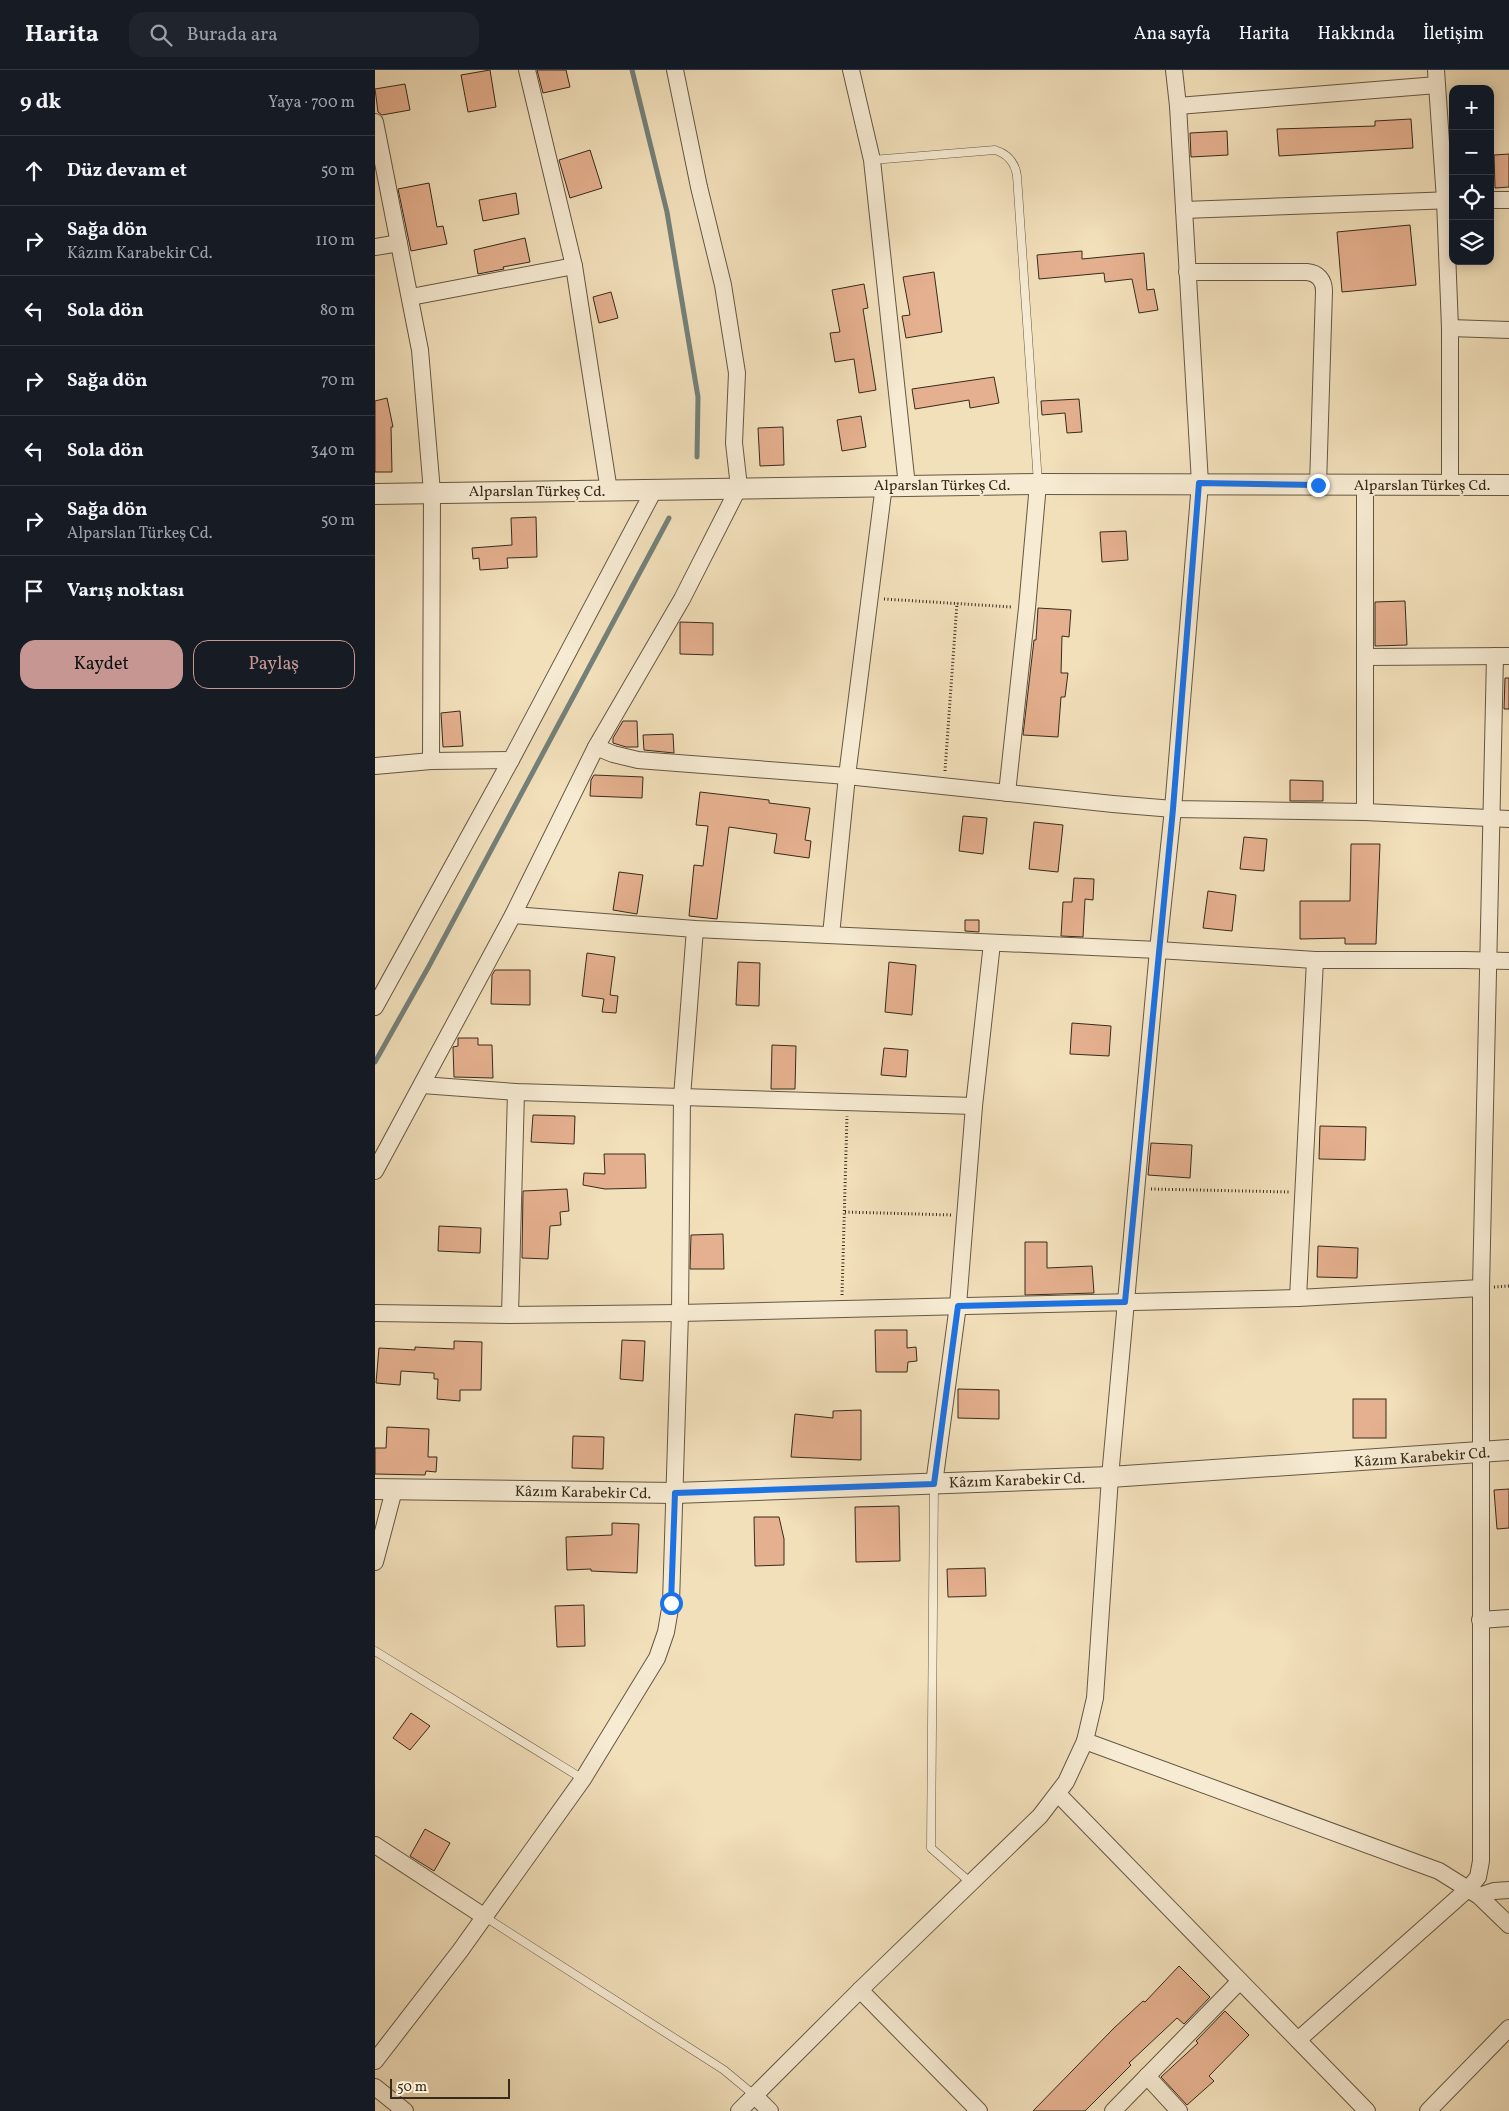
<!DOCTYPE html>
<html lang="tr">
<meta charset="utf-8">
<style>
body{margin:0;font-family:Vollkorn,serif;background:#20242c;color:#f1f3f6}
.controls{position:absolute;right:15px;top:15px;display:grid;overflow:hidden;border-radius:10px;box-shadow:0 2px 12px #0003}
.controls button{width:45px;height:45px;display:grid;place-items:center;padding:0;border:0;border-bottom:1px solid #363941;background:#171b24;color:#f1f3f6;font:25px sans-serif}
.scale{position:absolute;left:15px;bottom:12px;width:120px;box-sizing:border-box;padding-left:5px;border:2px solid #362b1b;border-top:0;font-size:14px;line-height:18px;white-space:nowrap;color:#362b1b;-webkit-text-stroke:4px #f7ebd3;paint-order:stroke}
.stop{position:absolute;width:15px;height:15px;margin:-11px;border:4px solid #1a73e8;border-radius:50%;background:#fff}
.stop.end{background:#1a73e8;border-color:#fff;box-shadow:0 1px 5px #0008}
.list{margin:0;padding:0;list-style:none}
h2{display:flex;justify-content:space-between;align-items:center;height:65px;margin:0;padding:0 20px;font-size:21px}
h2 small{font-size:16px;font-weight:400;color:#9ea1a6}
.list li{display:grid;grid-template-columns:32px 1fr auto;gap:15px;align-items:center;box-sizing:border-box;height:70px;padding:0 20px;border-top:1px solid #363941}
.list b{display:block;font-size:19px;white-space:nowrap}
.list p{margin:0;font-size:16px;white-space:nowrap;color:#9ea1a6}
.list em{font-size:16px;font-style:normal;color:#9ea1a6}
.actions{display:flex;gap:10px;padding:15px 20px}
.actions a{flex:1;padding:11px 0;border:1px solid #c59692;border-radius:15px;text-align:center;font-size:18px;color:#c59692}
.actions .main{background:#c59692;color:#111}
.icon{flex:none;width:28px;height:28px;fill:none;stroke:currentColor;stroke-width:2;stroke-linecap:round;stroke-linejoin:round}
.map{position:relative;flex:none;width:1134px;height:2041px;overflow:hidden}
header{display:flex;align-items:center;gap:30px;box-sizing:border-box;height:70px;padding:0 25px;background:#171b24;border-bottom:1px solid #363941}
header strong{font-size:24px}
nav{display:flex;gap:28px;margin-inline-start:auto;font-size:18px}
.search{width:350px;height:45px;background:#20242c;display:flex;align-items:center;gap:12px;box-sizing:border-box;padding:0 18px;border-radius:15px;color:#9ea1a6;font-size:19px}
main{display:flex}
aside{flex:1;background:#171b24}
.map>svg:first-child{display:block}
</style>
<header>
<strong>Harita</strong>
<div class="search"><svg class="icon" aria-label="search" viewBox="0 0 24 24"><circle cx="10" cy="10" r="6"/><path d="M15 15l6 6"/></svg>Burada ara</div>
<nav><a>Ana sayfa</a><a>Harita</a><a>Hakkında</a><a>İletişim</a></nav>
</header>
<main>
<aside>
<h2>9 dk<small>Yaya · 700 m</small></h2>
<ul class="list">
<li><svg class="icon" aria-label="ahead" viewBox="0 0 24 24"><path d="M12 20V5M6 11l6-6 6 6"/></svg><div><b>Düz devam et</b></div><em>50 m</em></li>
<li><svg class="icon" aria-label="right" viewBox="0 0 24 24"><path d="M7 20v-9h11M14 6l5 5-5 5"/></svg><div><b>Sağa dön</b><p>Kâzım Karabekir Cd.</p></div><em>110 m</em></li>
<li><svg class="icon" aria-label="left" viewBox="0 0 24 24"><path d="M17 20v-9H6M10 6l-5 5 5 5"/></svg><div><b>Sola dön</b></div><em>80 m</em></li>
<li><svg class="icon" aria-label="right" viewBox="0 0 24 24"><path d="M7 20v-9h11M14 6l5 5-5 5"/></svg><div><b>Sağa dön</b></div><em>70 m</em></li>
<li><svg class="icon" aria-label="left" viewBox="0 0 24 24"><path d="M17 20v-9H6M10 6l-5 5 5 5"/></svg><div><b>Sola dön</b></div><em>340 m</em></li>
<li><svg class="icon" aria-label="right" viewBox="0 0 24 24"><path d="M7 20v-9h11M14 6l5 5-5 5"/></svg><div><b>Sağa dön</b><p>Alparslan Türkeş Cd.</p></div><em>50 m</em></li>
<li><svg class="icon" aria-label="arrive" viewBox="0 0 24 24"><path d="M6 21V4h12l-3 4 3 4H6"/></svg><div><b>Varış noktası</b></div></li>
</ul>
<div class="actions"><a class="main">Kaydet</a><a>Paylaş</a></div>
</aside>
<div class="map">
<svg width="1134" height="2041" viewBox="0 0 1134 2041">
<rect width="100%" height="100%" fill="#f2e0bb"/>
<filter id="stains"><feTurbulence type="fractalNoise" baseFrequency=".004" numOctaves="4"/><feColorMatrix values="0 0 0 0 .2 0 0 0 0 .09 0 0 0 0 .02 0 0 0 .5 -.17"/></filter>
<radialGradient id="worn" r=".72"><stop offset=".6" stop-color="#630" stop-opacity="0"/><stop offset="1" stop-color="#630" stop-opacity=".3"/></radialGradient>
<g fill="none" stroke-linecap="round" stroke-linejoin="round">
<g stroke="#74817a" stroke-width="5">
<path d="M257,0L292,142L323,327L322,387"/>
<path d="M0,992L54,896L294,448"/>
</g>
</g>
<g fill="#e5b08f" stroke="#362b1b">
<path d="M115,0L121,37L93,42L86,5Z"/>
<path d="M162,0H191L195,17L168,23Z"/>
<path d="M30,14L35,40L7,45L3,42L0,19Z"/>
<path d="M1036,49L1038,78L904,86L902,59L1000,56V51Z"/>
<path d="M852,61L853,85L816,87L815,63Z"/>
<path d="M215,80L227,118L195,128L184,90Z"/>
<path d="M1134,84V117L1120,118L1119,85Z"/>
<path d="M54,113L62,157L68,156L72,174L36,181L23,119Z"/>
<path d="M141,123L144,144L108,151L104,130Z"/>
<path d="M1035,155L1041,215L967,222L962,162Z"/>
<path d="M150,168L155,192L128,197L129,199L103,204L99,180Z"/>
<path d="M707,181V189L769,183L772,220L779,219L783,240L764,243L757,209L730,212L729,203L664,209L662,185Z"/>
<path d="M559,202L567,262L531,268L527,246L535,245L528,207Z"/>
<path d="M489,214L493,238L488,239L501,320L484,323L479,289L460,292L455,263L465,262L457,220Z"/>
<path d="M236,222L243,248L224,253L218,227Z"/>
<path d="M619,307L624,333L595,338L594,330L540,339L537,319Z"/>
<path d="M12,328L18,357H16L17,402H0V331Z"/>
<path d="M704,329L707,362L692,363L690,343L667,345L666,331Z"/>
<path d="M486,346L491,377L467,381L462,350Z"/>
<path d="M408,357L409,395L385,396L383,358Z"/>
<path d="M161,447L162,487L132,488L133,498L105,500L104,488L98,489L97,478L137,475L136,448Z"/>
<path d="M751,461L753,490L727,492L725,462Z"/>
<path d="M1030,531L1032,575L1000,576V532Z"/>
<path d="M663,538L696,540L694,567L687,566L686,603H693L690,627H686L683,667L648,665L659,570H661Z"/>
<path d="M305,552L338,553V585L305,584Z"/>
<path d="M1130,608H1134V639H1129Z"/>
<path d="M85,641L88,676L68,677L66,643Z"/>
<path d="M248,651H262L263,677H251L238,673V668Z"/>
<path d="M298,664L299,683L269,680L268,665Z"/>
<path d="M219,705L268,707L267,728L215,726L216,710Z"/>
<path d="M915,710L948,711V731H915Z"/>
<path d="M325,722L394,730V733L435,738L430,770L436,771L434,788L399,783L402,764L354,757L342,849L314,846L319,795L328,796L333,756L321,755Z"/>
<path d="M588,746L612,748L608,784L584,781Z"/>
<path d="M659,752L688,755L683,802L654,799Z"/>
<path d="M869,767L892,769L889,801L865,799Z"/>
<path d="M976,774H1005L1001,874H970V868L925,869V831H975Z"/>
<path d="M244,802L268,805L262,844L238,840Z"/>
<path d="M699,808L719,809L718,830L710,829L708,867L686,866L688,832H697Z"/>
<path d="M833,821L861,825L857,861L828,858Z"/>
<path d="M590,850H604V862L590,861Z"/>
<path d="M212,883L240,887L235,925L243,926L241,943L227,942L229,929L207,926Z"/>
<path d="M363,892L385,893L384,936L361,935Z"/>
<path d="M514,892L541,895L537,945L510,942Z"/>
<path d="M120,900H155V935L116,934L117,905Z"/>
<path d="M697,953L736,956L734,986L695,984Z"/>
<path d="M83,968H103V975H117L118,1008L79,1007L78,977L83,976Z"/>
<path d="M397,975L421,976L420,1019H396Z"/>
<path d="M509,978L533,980L531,1007L506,1005Z"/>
<path d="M158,1045L200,1046L199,1074L156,1072Z"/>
<path d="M945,1056L991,1057L990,1090L944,1089Z"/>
<path d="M776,1073L817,1075L815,1108L773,1105Z"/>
<path d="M229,1084H270L271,1118L230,1119L208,1115L209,1103L230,1104Z"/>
<path d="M192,1119L194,1141L185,1142L186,1155L175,1156L173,1189L147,1188L148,1121Z"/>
<path d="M64,1156L106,1158L105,1183L63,1181Z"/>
<path d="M348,1164L349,1199H315L316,1165Z"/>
<path d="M650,1172H672V1198L717,1196L719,1223L650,1225Z"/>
<path d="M943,1176L983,1178L982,1208L942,1207Z"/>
<path d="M500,1260H532V1278L541,1277L542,1291L533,1292L532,1302H501Z"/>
<path d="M247,1270L270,1271L268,1311L245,1309Z"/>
<path d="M79,1271L107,1272L106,1320H85V1331L62,1329L63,1309H59V1303L26,1301L25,1315L1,1313L4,1278L40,1280V1277L79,1279Z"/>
<path d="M583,1319L624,1320V1349L583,1348Z"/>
<rect x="978" y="1329" width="33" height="39"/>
<path d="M486,1340V1390L416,1387L420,1344L458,1348V1341Z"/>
<path d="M12,1357L54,1359L53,1387H62L61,1402L51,1401L50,1405L0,1404V1378H11Z"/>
<path d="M198,1366L229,1367L228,1399L197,1398Z"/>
<path d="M1134,1419V1458L1122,1459L1119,1420Z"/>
<path d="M524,1436L525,1491L481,1492L480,1437Z"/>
<path d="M379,1447H404L409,1469V1495L380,1496Z"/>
<path d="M237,1453L264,1454L262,1503L216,1501V1499L192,1500L191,1467L237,1465Z"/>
<path d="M610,1498L611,1526L573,1527L572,1499Z"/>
<path d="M209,1535L210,1576L182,1577L180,1536Z"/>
<path d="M36,1643L55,1656L35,1680L18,1668Z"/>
<path d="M50,1759L75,1773L59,1801L35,1786Z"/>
<path d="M804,1896L835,1927L809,1954L802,1948L754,1993L756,1995L710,2041H658L739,1958L768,1931L770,1932Z"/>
<path d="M850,1941L874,1965L834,2006L839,2011L812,2035L786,2007L823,1973L821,1971Z"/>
</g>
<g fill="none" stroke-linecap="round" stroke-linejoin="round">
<g stroke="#655843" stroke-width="9">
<g id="service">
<path d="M497,90L620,80C633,84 640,92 642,106L663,413"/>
<path d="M559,1414L556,1778L596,1813"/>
<path d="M0,1581L208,1709"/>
<path d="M110,1847L349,2000L379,2025"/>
</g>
</g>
<g stroke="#655843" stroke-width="18">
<g id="minor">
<path d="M152,0L199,196L234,421"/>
<path d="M476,0L497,90L532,416"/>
<path d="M799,0L803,36L825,413L798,739L783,880L735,1407L720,1628L710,1671L1064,1801L1104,1826L1134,1855"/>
<path d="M1061,0L1070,130L1075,258V414"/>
<path d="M803,36L1062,15"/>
<path d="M0,52L45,280L57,422L56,691"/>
<path d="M1115,130H1134"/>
<path d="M809,140L1078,130"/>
<path d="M0,177L24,173"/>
<path d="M812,202H932C943,203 949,210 949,221L943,415"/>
<path d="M36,227L199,196"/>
<path d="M1075,258L1134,260"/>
<path d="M990,414V742"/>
<path d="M991,587L1134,586"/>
<path d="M221,677L238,684L263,690L472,706L738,734L798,739L990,742L1134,749"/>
<path d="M0,696L56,691L136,690"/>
<path d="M632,723L652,538L663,414"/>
<path d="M138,845L320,859L783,880L940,890H1089L1134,891"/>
<path d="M456,865L472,706L509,415"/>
<path d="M0,937L136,690L279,420"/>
<path d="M47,1015L141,1022L599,1036"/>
<path d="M0,1101L138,845L221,677L307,529L364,417L359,373L362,303L348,215L324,117L300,0"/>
<path d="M923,1228L940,890"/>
<path d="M0,1243L135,1245L305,1243L923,1228L1106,1218"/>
<path d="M135,1245L141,1022"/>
<path d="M559,1414L583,1235L599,1036L617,873"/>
<path d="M0,1492L19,1420"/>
<path d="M1105,1550L1134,1548"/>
<path d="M683,1724L992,2041"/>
<path d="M0,1775L110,1847"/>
<path d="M1104,1826L1119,1821L1134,1820"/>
<path d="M485,1920L604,2041"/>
<path d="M923,1970L1094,1818L1103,1807L1106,1791V1218L1120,586"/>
<path d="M0,1991L85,1881L208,1709L282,1588L291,1562L296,1533L305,1243L307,1027L320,859"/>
<path d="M772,2006L804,2041"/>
<path d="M0,2017L30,2041"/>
<path d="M379,2025L395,2041"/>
<path d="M364,2041L485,1920L665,1746L691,1712L710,1671"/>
<path d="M738,2041L865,1911"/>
<path d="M1053,2041L1134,1958"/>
</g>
</g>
<g stroke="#655843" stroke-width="22">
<g id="tertiary">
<path d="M0,424L663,414L1134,415"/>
<path d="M0,1419L300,1423L735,1407L1134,1380"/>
</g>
</g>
<g stroke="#362b1b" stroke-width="3" stroke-dasharray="1 2.5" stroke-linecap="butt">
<path d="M509,529L637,537"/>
<path d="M570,701L582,533"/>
<path d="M776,1119L915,1122"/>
<path d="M470,1142L577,1145"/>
<path d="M1119,1217L1134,1216"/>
<path d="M467,1225L472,1046"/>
</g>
<use href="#service" stroke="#f7ebd3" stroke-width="8"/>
<use href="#minor" stroke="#f7ebd3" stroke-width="16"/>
<use href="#tertiary" stroke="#f7ebd3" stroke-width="20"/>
</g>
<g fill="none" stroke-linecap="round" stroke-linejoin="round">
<path stroke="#1a73e8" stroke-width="6" d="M296,1533L300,1423L559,1414L583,1236L750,1232L798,739L824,413L943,415"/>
</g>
<g text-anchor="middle" stroke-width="4" stroke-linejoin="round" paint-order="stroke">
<g font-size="15" fill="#362b1b" stroke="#f7ebd3">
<text x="567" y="420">Alparslan Türkeş Cd.</text>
<text x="1047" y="420">Alparslan Türkeş Cd.</text>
<text x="162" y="426">Alparslan Türkeş Cd.</text>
<text transform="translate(1047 1387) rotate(-4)" y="5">Kâzım Karabekir Cd.</text>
<text transform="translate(642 1410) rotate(-2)" y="5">Kâzım Karabekir Cd.</text>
<text transform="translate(208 1422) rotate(1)" y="5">Kâzım Karabekir Cd.</text>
</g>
</g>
<rect width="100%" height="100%" filter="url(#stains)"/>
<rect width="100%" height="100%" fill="url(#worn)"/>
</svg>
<div class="controls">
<button>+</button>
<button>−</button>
<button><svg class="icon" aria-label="locate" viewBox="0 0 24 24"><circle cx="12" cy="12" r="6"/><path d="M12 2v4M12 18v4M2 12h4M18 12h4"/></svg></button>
<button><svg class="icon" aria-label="layers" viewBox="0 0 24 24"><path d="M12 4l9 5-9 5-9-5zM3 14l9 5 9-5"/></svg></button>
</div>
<div class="scale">50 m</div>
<div class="stop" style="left:296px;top:1533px"></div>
<div class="stop end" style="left:943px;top:415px"></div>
</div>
</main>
